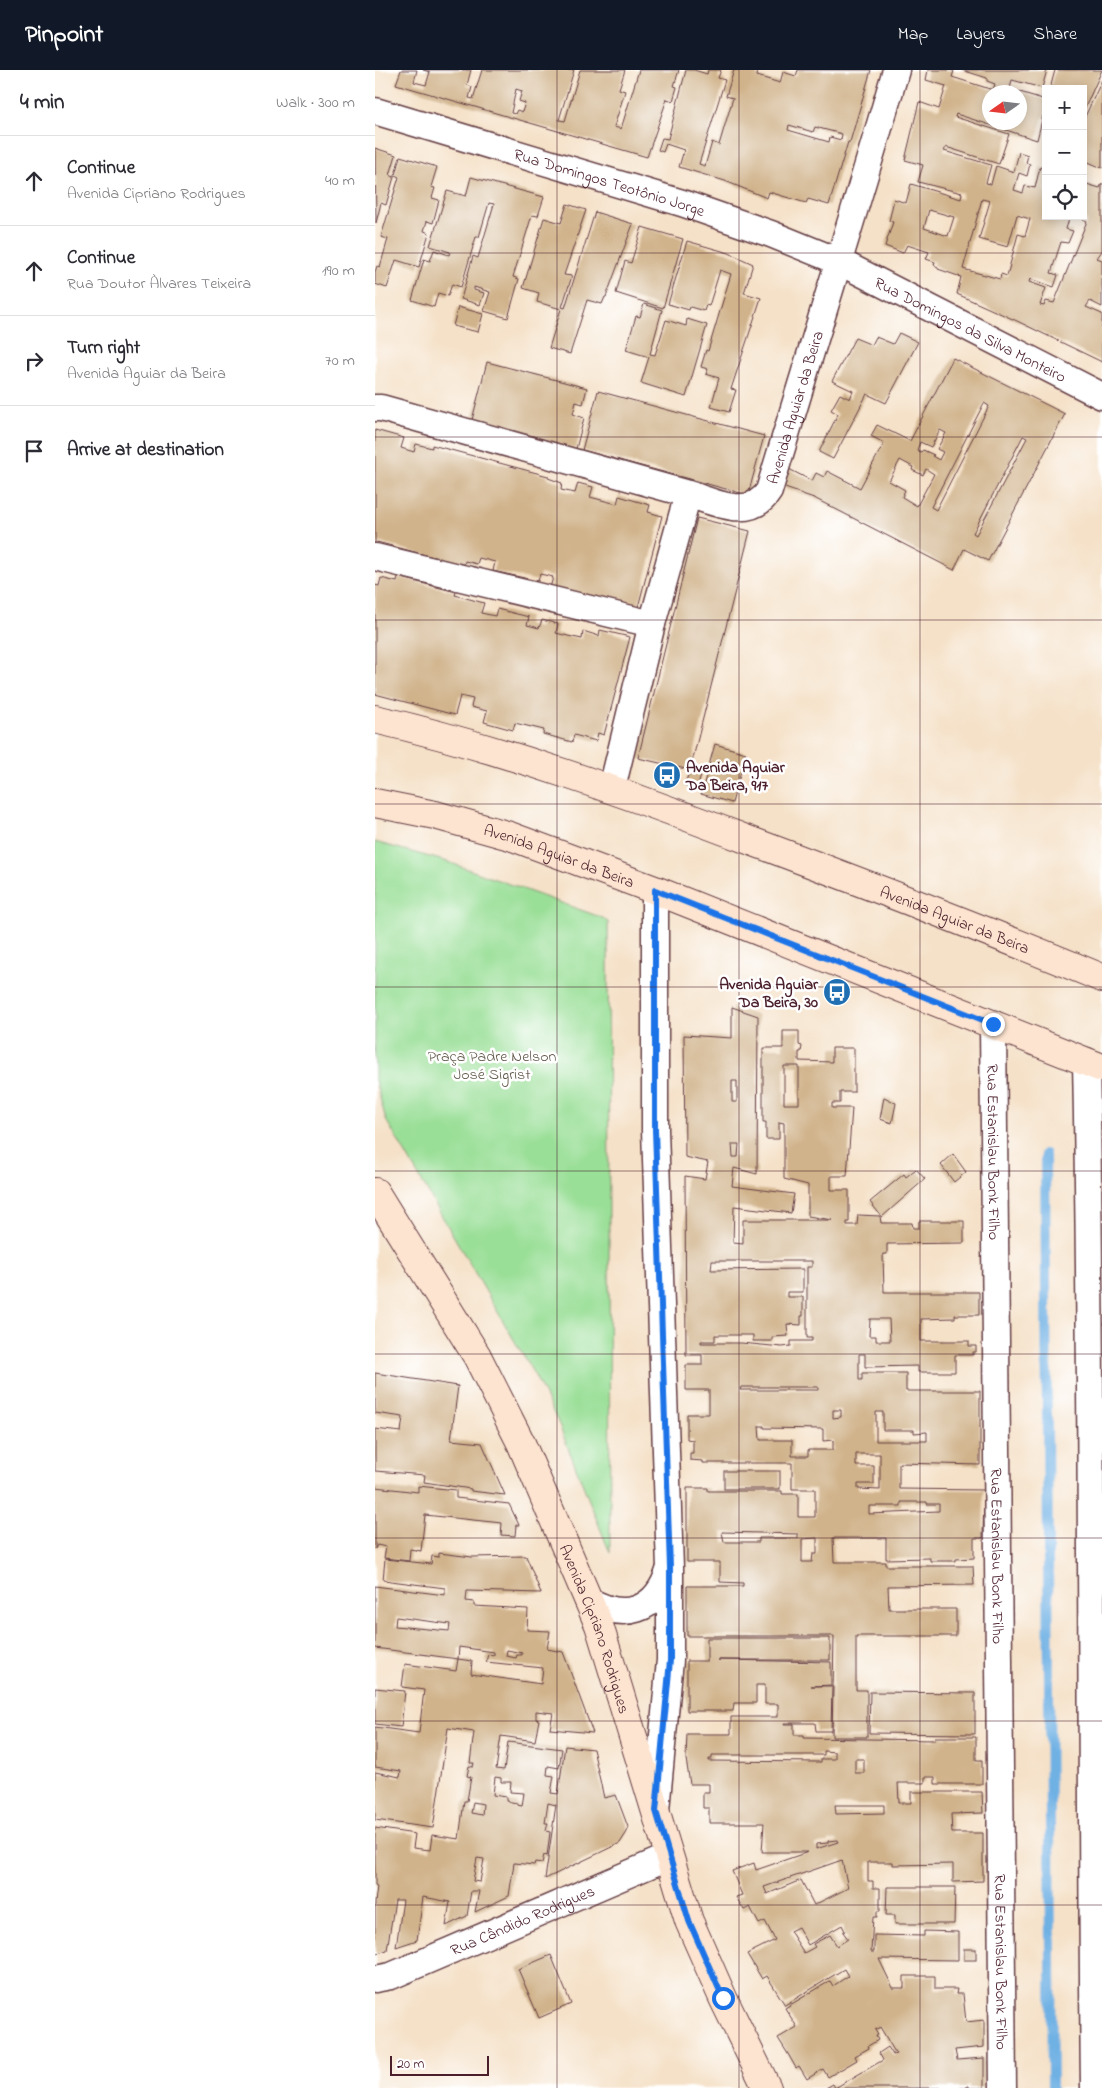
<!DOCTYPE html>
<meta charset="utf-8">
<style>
body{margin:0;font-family:"Indie Flower",sans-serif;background:#f2f2f3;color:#2b2b33}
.controls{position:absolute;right:15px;top:15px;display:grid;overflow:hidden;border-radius:0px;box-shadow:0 2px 12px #0003}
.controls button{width:45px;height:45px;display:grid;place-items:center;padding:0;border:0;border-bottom:1px solid #e1e1e2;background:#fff;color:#2b2b33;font:25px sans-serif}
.compass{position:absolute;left:607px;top:15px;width:45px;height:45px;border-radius:50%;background:#fff;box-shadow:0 2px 12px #0003;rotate:256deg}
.scale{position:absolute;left:15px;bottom:12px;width:99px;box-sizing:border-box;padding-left:5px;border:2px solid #4a1f2b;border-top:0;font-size:14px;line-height:18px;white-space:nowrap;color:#4a1f2b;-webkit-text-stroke:4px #fff;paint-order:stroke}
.stop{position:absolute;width:15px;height:15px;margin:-11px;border:4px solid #1a73e8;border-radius:50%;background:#fff}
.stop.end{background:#1a73e8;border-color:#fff;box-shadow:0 1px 5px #0008}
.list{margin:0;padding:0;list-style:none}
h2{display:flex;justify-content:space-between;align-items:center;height:65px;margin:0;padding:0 20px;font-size:21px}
h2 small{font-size:16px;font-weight:400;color:#7c7c81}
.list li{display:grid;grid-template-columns:32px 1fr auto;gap:15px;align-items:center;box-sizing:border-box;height:90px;padding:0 20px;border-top:1px solid #e1e1e2}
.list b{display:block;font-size:19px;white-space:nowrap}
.list p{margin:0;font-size:16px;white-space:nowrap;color:#7c7c81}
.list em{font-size:16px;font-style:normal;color:#7c7c81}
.icon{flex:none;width:28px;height:28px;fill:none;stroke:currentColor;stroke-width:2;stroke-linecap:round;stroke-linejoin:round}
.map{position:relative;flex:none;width:727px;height:2018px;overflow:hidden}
header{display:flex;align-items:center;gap:30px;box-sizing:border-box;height:70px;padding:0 25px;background:#111827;color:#fff}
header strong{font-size:24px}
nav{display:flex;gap:28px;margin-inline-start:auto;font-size:18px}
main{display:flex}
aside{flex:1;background:#fff}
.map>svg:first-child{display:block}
</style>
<header>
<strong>Pinpoint</strong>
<nav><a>Map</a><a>Layers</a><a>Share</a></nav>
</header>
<main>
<aside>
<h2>4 min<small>Walk · 300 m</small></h2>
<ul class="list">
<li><svg class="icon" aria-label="ahead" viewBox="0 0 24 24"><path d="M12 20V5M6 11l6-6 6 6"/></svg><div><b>Continue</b><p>Avenida Cipriano Rodrigues</p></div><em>40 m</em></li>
<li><svg class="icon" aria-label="ahead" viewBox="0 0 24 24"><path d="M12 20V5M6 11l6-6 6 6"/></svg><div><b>Continue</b><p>Rua Doutor Àlvares Teixeira</p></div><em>190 m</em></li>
<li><svg class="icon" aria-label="right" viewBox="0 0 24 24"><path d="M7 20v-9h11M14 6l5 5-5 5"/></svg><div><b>Turn right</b><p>Avenida Aguiar da Beira</p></div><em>70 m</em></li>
<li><svg class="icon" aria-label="arrive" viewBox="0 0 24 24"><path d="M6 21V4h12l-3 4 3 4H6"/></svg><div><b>Arrive at destination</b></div></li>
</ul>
</aside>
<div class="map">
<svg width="727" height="2018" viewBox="0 0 727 2018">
<rect width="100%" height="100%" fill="#fff"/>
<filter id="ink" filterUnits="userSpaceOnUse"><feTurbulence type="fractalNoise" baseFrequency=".02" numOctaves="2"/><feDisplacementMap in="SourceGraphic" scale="10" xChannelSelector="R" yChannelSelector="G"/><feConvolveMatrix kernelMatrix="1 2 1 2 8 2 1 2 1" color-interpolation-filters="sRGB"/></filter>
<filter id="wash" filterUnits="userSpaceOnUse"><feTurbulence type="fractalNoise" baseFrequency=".0096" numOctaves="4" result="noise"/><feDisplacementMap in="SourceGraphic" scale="20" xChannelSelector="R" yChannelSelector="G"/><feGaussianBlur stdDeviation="1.12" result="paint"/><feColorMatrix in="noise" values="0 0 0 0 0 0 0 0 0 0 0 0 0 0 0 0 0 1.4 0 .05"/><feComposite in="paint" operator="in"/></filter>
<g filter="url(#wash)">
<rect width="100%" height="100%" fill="#f5e1c8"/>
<path fill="#9adf97" stroke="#727f61" d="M0,772L73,792L228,848L233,852L235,1483L182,1350L160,1306L11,1050L0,1010Z"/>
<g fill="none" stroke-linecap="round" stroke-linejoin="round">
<path stroke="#6fb1e4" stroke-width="10" d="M670,1084L677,2018"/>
</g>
<g id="blocks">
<g fill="#d0b38b" fill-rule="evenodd">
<path d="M26,0H42L39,12L51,15L55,2L48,0H96L92,15L97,17L94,28L98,29L107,0H199L184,50L190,51L205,0H250L244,19L250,21L239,57L246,59L264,0H304L299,16L302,17L298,31L292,29L272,87L21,14ZM141,19L147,21L144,31L150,33L147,42L142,40L140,44L136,43Z"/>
<path d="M311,0H319L332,4L333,0H346L343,8L350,10L324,94L330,96L337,72L344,75L358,28L351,26L359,0H383L382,6L405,13L408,2L421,6L423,0H496L475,72H473L454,135L433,129L431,133L394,122L392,128L350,111L304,97L309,80L291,74L288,82L283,80L287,68L293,69ZM414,55L438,62L440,57L467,64L466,70L455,67L454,72L413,60Z"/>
<path d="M553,0H575L579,1L577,7L618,20L620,14L612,11V8L587,0H672L667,18L637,10L635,19L671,30V48L668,46L662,70L581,44L580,47L634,64L624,94L571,77L569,81L616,95L611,113L616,114L621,96L639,102L644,82L653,85L651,93L655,94L652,106L644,103L639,120L648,123L650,116L660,118L665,97L671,99V146H690L694,149L691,159L698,161L693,173L686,172L676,203L683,205L679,217L655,209L654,212L671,218L665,235L669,236L671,231L679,233L712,151L708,149L711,138L708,136V113L725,118L727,113V181L722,188L727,190V237L715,231L711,237L727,244V292L642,251L582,224L586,207L563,199V197L559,195L560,192L551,189L554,182L532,175L528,183L510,176L518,152L514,151L515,147L519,129L531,133L536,114L586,129L587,123L543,112L548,95L530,90L544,32L564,39L571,16L551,10ZM614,22H644V52H614ZM607,129L615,131L604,169L633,177L642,145L655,149L650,166L643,164L632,206L626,204L625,209L588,199ZM554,140L579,147L573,166L549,158Z"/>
<path d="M680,0H727L708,42V19H675Z"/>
<path d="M727,10V98L711,91L708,97V51Z"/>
<path d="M0,78L21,85L15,105L19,107L11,135L6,133L1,153Z"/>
<path d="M25,86L62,97L56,117L60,118L57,128L64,130L58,153L52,151L49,161L54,163L44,197L21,190L12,218L0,214V202L2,196L5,197L13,169L6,167L24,107L20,105Z"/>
<path d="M96,107L169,127L163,146L157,145L138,207L144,209L133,248L109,241L115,222L99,217V220L109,223L105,235L86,229L98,186L103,188L119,134L114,133L104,167H101L86,217L77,214L73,226L63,223L59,237L37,230L49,189L55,191L59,180L74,185L75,182L55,176L72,121L91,126Z"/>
<path d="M192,134L211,140L189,205L197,206L187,237L190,238L220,142L258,154L231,227H230L227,234L212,230L195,284L174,278L186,239L162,232L164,223L148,218L169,148L186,153Z"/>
<path d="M267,157L308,169L288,238L241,223L250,191L256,193Z"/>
<path d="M312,171L354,183L378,194L369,223L386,228L356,319L361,320L354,342L336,337L344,308L331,304L333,299L326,297L331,280L333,281L356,204L345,200L334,236L331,235L329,241L315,237L314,240L293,234Z"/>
<path d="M269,234L287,240L275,284L280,285L291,250L311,256L312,249L332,255L311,327L266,313L274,287L251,280L261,246L265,247Z"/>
<path d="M83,237L108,244L103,262L78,256Z"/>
<path d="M524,263L543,272L511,333L492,324L458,389L444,382L463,344L456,340L465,324L475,329L478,321L457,311L480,268L497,275L501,267L518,274Z"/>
<path d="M578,288L690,344L613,491L589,479L579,500L439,428L407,417L412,398L437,411L441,403L449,407L452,401L485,418L509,373L496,366L502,355L535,371ZM609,333L614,336L561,440L556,437ZM565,360L571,363L562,379L568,382L564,390L557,386L559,385L548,380L546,382L542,380L545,372L556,377ZM648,366L652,368L601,465L598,463ZM525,390L538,397L537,400L548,405L551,399L559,404L542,436L527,427L530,420L514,411Z"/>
<path d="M112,292L212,318L208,334L201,332L198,344L209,348L201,379L97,350Z"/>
<path d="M223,321L389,366L373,425L207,380Z"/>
<path d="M0,360L29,368L26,378L39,382L41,374L57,378V375L173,406V408L187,413L186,420L200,423L203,413L218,417L215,427L242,434L244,426L275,435L273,442L287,446L262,541L175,518L178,507L165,504L163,511L118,501L120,492L104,488L102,494L90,491L89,495L2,472L0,477Z"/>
<path d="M322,448L375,461L315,700L263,688Z"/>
<path d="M23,507L81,522L80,525L109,533L106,543L120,546L122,539L154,547L152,555L164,558L167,550L183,554L181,563L193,566L207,569L208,561L224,566L225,560L255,567L229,665L223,663L221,671L199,665L197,672L168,664L169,660L140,653L138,660L109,652L112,641L96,637L98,629L85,626L80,645L0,624V515L4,516L6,508L22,512Z"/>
<path d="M340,674L371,683L357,733L326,724Z"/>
<path d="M316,699L327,702L322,719L309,715Z"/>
<path d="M357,937L383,946L382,1104L359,1098L357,1116L419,1124L416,1143L359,1136L358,1173L368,1174V1150H457L433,1146V1115L409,1109V1053L404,1052V1069H391V1052H388V978H408V961H424V975L427,976L426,982H424V991L457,992V978H479V1022H465V1033H457V1038H477L472,1106H456V1120H474V1152H472V1155H482L483,1145L505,1146L506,1153H537L538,1158H544V1151H589V1173L512,1174V1184H508L509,1222H604V1245H580V1248L546,1249V1271H594V1276H601V1282H598V1285H580V1302H543V1296L490,1297V1284H484V1310H487V1303H531V1321H605V1395L524,1393V1419L609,1420L608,1468H599V1488L581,1489V1491H555V1488L511,1489V1468H458L459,1492H511V1496H598L599,1515L513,1516L514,1539H581V1566H481V1620H492V1667H457L459,1566H312V1516H368V1513L345,1512V1492H312V1418H333V1421H407V1424H423V1447H440V1419H417V1393H328V1391L315,1390V1383H318V1370L312,1369V1344H334V1320H311V1295H327V1285H311L310,1106L330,1109L333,1092L310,1087L309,965L357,968ZM409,996H424V1034H409ZM357,1011H362V1032H357ZM357,1074H364L363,1087H358ZM337,1191H437V1197H432V1268H437V1271H416V1276L407,1277L366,1273H326V1271H340V1265H378V1271H397V1267L413,1266L412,1254L426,1255V1246H428V1227H412V1222H428V1199L336,1200ZM495,1249H514L515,1271H501V1266H494ZM366,1317H443V1320H365ZM458,1340H466V1347L458,1348ZM501,1342H508V1360H539V1363L552,1362V1371H501ZM384,1356H389V1358L448,1359V1371L458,1370V1380H433V1386H417V1370H385ZM481,1384H505V1420L483,1419V1414H499V1396H481ZM526,1432H552V1434H564V1441L494,1444V1436H526ZM347,1462L423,1464V1468H384V1472H349ZM442,1468V1484H438L437,1492H427V1469Z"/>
<path d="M509,1027L521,1033L517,1053L505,1049Z"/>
<path d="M578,1084L591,1102L579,1112L566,1095Z"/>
<path d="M541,1099L550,1109L507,1147L495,1132L529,1104L531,1107Z"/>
<path d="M0,1303L83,1316L76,1370L107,1373L130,1425L96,1421V1419L49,1412L50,1405L0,1401V1359L26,1362L28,1347L0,1343Z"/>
<rect x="349" y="1401" width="56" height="18"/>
<path d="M43,1416L81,1420V1428L134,1434L144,1455H141L140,1466L126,1465L127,1453L50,1445L46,1481L35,1479L34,1491L9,1488L11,1477L2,1475L0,1479V1417L43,1422Z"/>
<path d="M64,1483L97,1487L151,1486L166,1523L92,1521L91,1531L99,1532V1536L153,1539L152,1560L175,1561L172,1579L188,1582L218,1663L175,1659L178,1643L161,1641V1649L164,1650L160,1671L126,1666L121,1699L129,1700L133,1672L187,1679L184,1698L173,1696L172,1705L179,1706L176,1723L183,1724L190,1676L218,1679L229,1728L241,1725L253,1757L252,1762L245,1773L170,1809L181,1735L173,1733L170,1753H173L171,1761L175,1762L172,1786L169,1785L167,1793L160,1792L159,1795L139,1793L134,1826L100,1842L104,1821H96L92,1846L71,1856L75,1832L48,1827L42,1870L21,1877L28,1830H20L12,1880L0,1884V1833L2,1816L0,1815V1758L40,1764L38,1778L55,1780L57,1765L84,1769L89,1731H92L96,1707L92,1706L94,1696L98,1697L99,1693H95L99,1662L73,1658L58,1758L0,1750V1702L25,1707L26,1701L0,1697V1657L44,1663L49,1620L27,1617L30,1594L81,1601L83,1589L0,1578V1516L70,1525V1518L8,1510L10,1489L56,1494L57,1486L64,1487ZM21,1547L75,1554L74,1561L20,1556ZM84,1577L119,1582V1585L113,1584L111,1592L168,1598L166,1614L96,1604L97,1591L83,1589ZM132,1580L147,1583V1585H142L141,1588L131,1586ZM120,1707L126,1708V1712H136L135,1722L149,1723L147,1736L142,1735V1733L131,1731V1727L118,1725ZM98,1732L108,1734L107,1745L96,1743ZM102,1788L109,1789L105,1812L98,1811Z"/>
<path d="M332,1568H455V1590H343L456,1592V1615L436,1616H457L456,1661H441L440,1653H409V1654H419V1665H429V1668L560,1670V1667H601V1690H607V1714H560V1707H550V1713H523L524,1733H536V1722H607L608,1743L576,1744L577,1763H608V1811L578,1812V1794L518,1795V1792H493V1811H498V1818H505V1841H502V1847H498L496,1882H499V1865L549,1866V1861L583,1862V1890L504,1889L518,1918H529V1906H560V1919H582L581,1924H588L591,1952L609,1950V1977L580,1980L582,1990L609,1988V2018H594V2016H592V2018H451L458,2014L460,2018L508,1990L504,1983L513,1977L518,1985L521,1984L505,1957L500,1960L503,1965L501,1966L503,1970L493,1976L494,1978L480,1986L482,1990L453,2007L448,1999L432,2009L424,1996L421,1998L413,1984L403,1968L422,1957L410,1938L455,1911L458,1916L473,1906L469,1899L410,1935L392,1906L387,1909L372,1884L400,1870L390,1851L384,1854L375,1837L369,1840L361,1827L367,1825L357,1801L379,1793L381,1800L433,1782H387L389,1753H334V1738H328V1722H334V1714H315L311,1689L312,1664H356V1647H403V1634H390V1615H381V1633H359L358,1641H312V1591H332ZM449,1681L460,1682V1689H446V1692L334,1691V1689H337V1685H449ZM480,1689H489V1703H480ZM460,1735H509V1743L461,1744ZM462,1770L463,1772L441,1779V1774L453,1773V1771ZM467,1790L473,1818L439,1835L426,1810L392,1824L389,1817ZM467,1855L470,1861L468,1862L473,1869L462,1876L455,1865L438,1874L440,1877L429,1883L415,1861L423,1857L433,1875Z"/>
<path d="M0,1618L30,1621L26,1657L0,1654Z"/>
<path d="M495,1622L600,1623V1664L494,1663Z"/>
<path d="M512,1817H580L579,1854H520V1845H511Z"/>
<rect x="589" y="1879" width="12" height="11"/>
<path d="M176,1885L196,1934L164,1948L143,1899Z"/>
</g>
</g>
</g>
<g filter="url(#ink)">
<use href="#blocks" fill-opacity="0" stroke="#643c43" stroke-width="1"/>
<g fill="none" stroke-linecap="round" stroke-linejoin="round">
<g stroke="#643c43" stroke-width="29">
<g id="minor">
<path id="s1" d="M0,41L307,133L396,164L465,192L727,326"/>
<path d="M0,338H6L313,424"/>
<path d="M0,487L277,554"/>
<path id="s2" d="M237,718L277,554L313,424C340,432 375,451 394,421C436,280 480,141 521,0"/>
<path d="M280,820V1060L295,1498V1590L281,1740"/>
<path id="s3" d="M618,954L628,2018"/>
<path d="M711,991C718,1333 715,1676 719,2018"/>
<path d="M213,1530C249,1551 281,1542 294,1501"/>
<path id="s4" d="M0,1909L16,1906L293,1787"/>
</g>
</g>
<g stroke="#643c43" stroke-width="30">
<g id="secondary">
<path id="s5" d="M0,649C129,679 253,724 376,771C494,815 611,860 727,908"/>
<path id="s6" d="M0,733L60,745L135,766L280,820L727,998"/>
<path id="s7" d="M0,1122L102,1286L146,1373L224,1555L314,1851L348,1928L392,2018"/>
</g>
</g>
<use href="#minor" stroke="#fff" stroke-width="26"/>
<use href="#secondary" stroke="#fde4d0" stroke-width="28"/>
</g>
</g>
<g fill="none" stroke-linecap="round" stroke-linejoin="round" filter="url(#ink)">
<path stroke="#1a73e8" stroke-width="6" d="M348,1928L314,1851L281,1741L295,1590V1498L280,1060V820L618,954"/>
</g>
<path fill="none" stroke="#4a1f2b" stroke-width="1" stroke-opacity="0.55" d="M182,0V2018M364,0V2018M545,0V2018M0,183H727M0,367H727M0,550H727M0,734H727M0,917H727M0,1101H727M0,1284H727M0,1468H727M0,1651H727M0,1835H727"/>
<defs>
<g id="bus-disc" transform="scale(1.4375)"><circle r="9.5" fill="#1f6fb2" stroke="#fff"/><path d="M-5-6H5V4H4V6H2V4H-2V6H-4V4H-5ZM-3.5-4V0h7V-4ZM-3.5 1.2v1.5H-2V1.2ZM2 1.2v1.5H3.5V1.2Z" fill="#fff"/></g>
</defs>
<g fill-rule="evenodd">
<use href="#bus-disc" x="292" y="705"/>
<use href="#bus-disc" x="462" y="922"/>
</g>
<g text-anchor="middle" stroke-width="5" stroke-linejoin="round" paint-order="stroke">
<g font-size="16" fill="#4a1f2b" stroke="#fff">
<text dy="6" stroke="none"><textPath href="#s1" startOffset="245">Rua Domingos Teotônio Jorge</textPath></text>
<text dy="6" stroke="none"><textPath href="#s1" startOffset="636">Rua Domingos da Silva Monteiro</textPath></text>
<text dy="6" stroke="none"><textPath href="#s2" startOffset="480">Avenida Aguiar da Beira</textPath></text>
<text dy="6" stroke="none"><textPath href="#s6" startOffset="192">Avenida Aguiar da Beira</textPath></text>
<text dy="6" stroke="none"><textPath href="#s5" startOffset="614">Avenida Aguiar da Beira</textPath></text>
<text dy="6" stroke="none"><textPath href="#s3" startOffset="128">Rua Estanislau Bonk Filho</textPath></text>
<text dy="6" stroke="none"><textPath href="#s3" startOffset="532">Rua Estanislau Bonk Filho</textPath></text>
<text dy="6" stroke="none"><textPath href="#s7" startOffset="491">Avenida Cipriano Rodrigues</textPath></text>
<text dy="6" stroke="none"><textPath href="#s4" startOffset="159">Rua Cândido Rodrigues</textPath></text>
<text dy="6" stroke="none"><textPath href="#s3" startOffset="938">Rua Estanislau Bonk Filho</textPath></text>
</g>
<g font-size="16" font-weight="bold" fill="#4a1f2b" stroke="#fff" text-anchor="start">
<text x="311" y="702">Avenida Aguiar<tspan x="311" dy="18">Da Beira, 917</tspan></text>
<text x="443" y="919" text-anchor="end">Avenida Aguiar<tspan x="443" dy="18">Da Beira, 30</tspan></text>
</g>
<g font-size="16" fill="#62594b" stroke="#fff">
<text x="117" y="991">Praça Padre Nelson<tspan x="117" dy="18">José Sigrist</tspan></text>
</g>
</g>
</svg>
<div class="controls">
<button>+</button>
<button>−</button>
<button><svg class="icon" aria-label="locate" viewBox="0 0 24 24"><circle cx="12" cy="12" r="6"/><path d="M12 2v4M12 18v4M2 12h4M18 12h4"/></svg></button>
</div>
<svg class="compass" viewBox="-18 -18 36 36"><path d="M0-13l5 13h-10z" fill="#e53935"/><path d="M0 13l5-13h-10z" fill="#7c7c81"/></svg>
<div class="scale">20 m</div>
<div class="stop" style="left:348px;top:1928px"></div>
<div class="stop end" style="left:618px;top:954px"></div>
</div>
</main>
